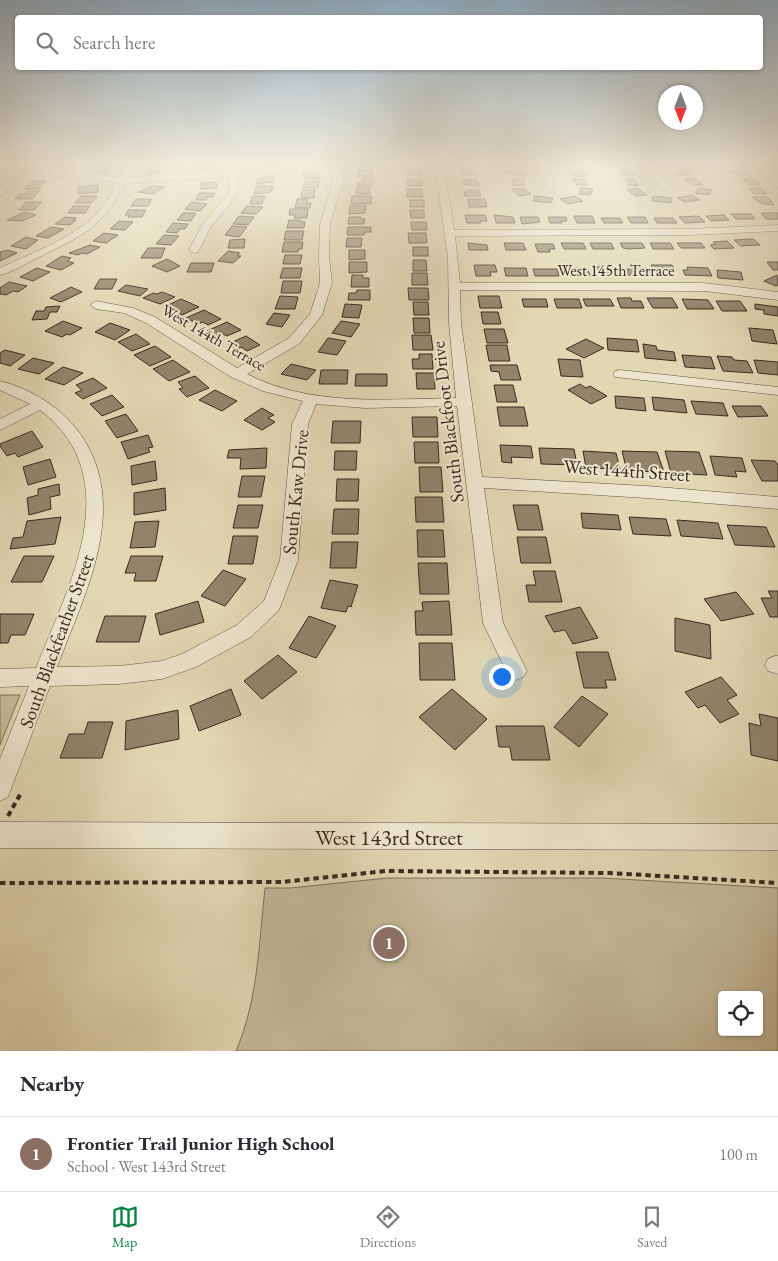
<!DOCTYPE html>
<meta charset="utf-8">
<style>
body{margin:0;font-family:"EB Garamond",serif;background:#f2f2f3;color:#2b2b33}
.controls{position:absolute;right:15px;bottom:15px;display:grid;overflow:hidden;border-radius:5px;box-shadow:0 1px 4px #0004}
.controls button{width:45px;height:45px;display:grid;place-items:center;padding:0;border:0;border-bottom:1px solid #e1e1e2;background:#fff;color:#2b2b33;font:25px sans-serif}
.compass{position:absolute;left:658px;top:85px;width:45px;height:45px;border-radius:50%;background:#fff;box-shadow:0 1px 4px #0004;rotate:180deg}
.you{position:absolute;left:501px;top:676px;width:18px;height:18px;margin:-12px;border:4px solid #fff;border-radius:50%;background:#1a73e8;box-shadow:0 0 0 8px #1a73e833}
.badge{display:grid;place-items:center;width:32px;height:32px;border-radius:50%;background:#0b8043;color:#fff;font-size:16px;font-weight:700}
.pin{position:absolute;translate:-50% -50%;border:2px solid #fff;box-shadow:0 1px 5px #0006}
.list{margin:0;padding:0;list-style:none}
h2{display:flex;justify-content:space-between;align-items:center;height:65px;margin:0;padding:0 20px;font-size:21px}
h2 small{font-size:16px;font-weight:400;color:#7c7c81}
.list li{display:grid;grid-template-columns:32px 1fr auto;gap:15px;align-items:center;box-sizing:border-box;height:75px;padding:0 20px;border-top:1px solid #e1e1e2}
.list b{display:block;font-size:19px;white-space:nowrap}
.list p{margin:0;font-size:16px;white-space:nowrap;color:#7c7c81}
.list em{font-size:16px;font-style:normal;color:#7c7c81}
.icon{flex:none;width:28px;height:28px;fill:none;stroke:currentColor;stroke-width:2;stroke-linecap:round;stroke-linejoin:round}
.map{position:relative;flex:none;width:778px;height:1051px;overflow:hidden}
.search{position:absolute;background:#fff;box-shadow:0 1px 4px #0004;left:15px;right:15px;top:15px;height:55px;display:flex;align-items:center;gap:12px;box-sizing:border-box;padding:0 18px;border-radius:5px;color:#7c7c81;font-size:19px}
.sheet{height:140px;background:#fff}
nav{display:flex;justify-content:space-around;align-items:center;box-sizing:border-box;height:70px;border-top:1px solid #e1e1e2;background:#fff;font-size:14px;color:#7c7c81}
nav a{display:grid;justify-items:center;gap:2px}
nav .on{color:#0b8043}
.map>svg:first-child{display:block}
</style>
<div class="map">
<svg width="778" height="1051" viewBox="0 0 778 1051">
<rect width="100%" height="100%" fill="#e1d7b3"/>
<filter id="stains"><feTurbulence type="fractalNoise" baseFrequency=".004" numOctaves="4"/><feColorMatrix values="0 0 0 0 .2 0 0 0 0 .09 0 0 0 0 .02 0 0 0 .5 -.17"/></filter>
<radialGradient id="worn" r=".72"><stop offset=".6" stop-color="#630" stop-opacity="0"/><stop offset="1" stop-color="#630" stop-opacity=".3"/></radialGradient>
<g fill="#c5ba9a" stroke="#80725c" fill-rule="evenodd">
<path d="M0,695H20L0,745Z"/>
<path d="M387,878H603L778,888V1051H236C258,1000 259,943 265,888H290ZM722,995H759V1032H722Z"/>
</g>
<g fill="#91846b" stroke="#3a2a1d">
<path d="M203,164H213L209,171L195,170Z"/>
<path d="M96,166H108L107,168H112L109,173H98L99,171H93Z"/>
<path d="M160,166L159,173L148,174L149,167Z"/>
<path d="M679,169L692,171L688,176L674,174Z"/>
<path d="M739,169L752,173L743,176L730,171Z"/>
<path d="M358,170L373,171V176H358Z"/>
<rect x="408" y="170" width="13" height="5"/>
<path d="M461,170H473L475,175H463Z"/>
<path d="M506,170H520L521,172H524L526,176H514L513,174H508Z"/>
<path d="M620,170H632L636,175H623Z"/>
<path d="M314,171L320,179L304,178L302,172Z"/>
<path d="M569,171H583L587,176H573Z"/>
<path d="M263,176H275L273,182L256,184L258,179H262Z"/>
<path d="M363,178H373V185H357V182H362Z"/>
<path d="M695,178L703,185H693L685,179Z"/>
<path d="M512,179H523L524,185H513Z"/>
<path d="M573,179H584L588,185H577Z"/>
<path d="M625,179H634L638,185H628Z"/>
<path d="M743,179H754L760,185H749Z"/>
<path d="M407,180H422V186H408Z"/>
<path d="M463,180H477L479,186L464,184Z"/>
<path d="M32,181H46L39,189H24Z"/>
<path d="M305,181H319L318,188H303Z"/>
<path d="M216,182L217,188L201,189V183Z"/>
<path d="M98,185V192L78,194V187Z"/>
<path d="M153,186L164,187L153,194L138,192Z"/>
<path d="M257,186H273L271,192L254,194Z"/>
<path d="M357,187H370V194H356Z"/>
<path d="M524,188L531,194L519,196L512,189Z"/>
<path d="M581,188L593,189L590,195L579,194Z"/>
<path d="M637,188L647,195L636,196L627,190Z"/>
<path d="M699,188L712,190L709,195L695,193Z"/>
<path d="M748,188H761L767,194H754Z"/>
<path d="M406,189H422L423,197H407Z"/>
<path d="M302,190H315L314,198H301Z"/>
<path d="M468,190H479L481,196H465L464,192H469Z"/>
<path d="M28,191H39L32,199H15L20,194H26Z"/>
<path d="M199,193H215L213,197H207L206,200H196Z"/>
<path d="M692,195L700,200L685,202L677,198Z"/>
<path d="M81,196H97L91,203H75Z"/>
<path d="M253,196H265L262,204H250Z"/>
<path d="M352,196H372L371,204H351Z"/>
<path d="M535,196L553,198L551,203L533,201Z"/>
<path d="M575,196L583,201L568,204L560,199Z"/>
<path d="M653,196L672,198L671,203L652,201Z"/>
<path d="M752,197H768L774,205L762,204Z"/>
<path d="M136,199H152L148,206H131Z"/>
<path d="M297,199H308L307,203H311L310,208H295Z"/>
<path d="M468,199H485L487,207H469Z"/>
<rect x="410" y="200" width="14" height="7"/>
<path d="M26,202H42L34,210H19Z"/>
<path d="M192,202L207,204L200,211L185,209Z"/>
<path d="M73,206H90L85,213H68Z"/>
<path d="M247,206L263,207L256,214L241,213Z"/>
<path d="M350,206H366L365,213L349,214Z"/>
<path d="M290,209H308L307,218H294L295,215H289Z"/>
<path d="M128,210H146L142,217H128L129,215H125Z"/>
<path d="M410,210H424V218H411Z"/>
<path d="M25,212L36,215L22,221L7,220Z"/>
<path d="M183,213H196L191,221L177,220Z"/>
<path d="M761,213H778V219H766Z"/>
<path d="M731,214H751L755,219H736Z"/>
<path d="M465,215H485L487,221H480L481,223H467Z"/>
<path d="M494,215L513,217L515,223H496Z"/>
<path d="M724,215L729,220L711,221L706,216Z"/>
<path d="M239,216L254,217L248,225L233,224Z"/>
<path d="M574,216H592L595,223H577Z"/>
<path d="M698,216L705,222L685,223L679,217Z"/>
<path d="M65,217L76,218L73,220H76L70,225L55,224Z"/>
<path d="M349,217H361V219H365L364,224H348Z"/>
<path d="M520,217H538L540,222L522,224Z"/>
<path d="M548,217H566L567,221H561L562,223H550Z"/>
<path d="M627,217H645L648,223H631Z"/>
<path d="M601,218H620L623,223H604Z"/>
<path d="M654,218H673L677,223H657Z"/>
<path d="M289,220H301V222H305L304,228H287Z"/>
<path d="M119,221L133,222L125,230L110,229Z"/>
<path d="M411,222H426L427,230H412Z"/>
<path d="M173,223L188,224L185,229H180L177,233L166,232Z"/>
<path d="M232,226L247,227L239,237L225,235Z"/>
<path d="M51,227L64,229L48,238L36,236Z"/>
<path d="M348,227H371V232H365L364,235H347Z"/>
<path d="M286,231H304L302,240H284Z"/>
<path d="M104,233L118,235L106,243L93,241Z"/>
<path d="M408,233H426L427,243H409Z"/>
<path d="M164,235L179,236L171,245L156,244Z"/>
<path d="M26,237L38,240L26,249L11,246Z"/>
<path d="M347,238H362L361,247H346Z"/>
<path d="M245,239L244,248H228L230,240Z"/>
<path d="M753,239L760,245L741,246L734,240Z"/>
<path d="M727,241L734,248L714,249L710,245L716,244L713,242Z"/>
<path d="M284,242H303L302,249H298V252H282Z"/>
<path d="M468,243L487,245L488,250H469Z"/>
<path d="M504,243H523L526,250H506Z"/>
<path d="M561,243H583L586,249H564Z"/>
<path d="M590,243H611L614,249H593Z"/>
<path d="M620,243H642L645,248L629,249L623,248Z"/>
<path d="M650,243H670L674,249H653Z"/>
<path d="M677,243H701L705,248H681Z"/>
<path d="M535,244H553L555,249H549L550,252H538Z"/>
<path d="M90,245L100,247L87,254L82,253L78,255L69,253Z"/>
<rect x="413" y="247" width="15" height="9"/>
<path d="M148,248H165L161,258H141Z"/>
<path d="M8,250L17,253L0,261V252Z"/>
<path d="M349,250H365V259L349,260Z"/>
<path d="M228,251L240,253L237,256H241L233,263L218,261Z"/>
<path d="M285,255H302L300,264H283Z"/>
<path d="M62,256L71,258L67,261L74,263L61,270L46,266Z"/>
<path d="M167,259L180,266L167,272L152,266Z"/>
<path d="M413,260H426L427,271H413Z"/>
<path d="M349,262H367V272L349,273Z"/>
<path d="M767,262H778V270H773Z"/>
<path d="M191,263H214L211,272H187Z"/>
<path d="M474,265H495L497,272H490L491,276H476Z"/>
<path d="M651,265H672L676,271H668L670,274H657Z"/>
<path d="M593,267H615L618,274H596Z"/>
<path d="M687,267L708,268L712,276L685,275L683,270H688Z"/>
<path d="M37,268L50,272L33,281L20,277Z"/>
<path d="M283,268H302L300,278H280Z"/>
<path d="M504,268H526L528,276H506Z"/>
<path d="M562,268H587L590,275H565Z"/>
<path d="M628,268H646L650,275H625L622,270H629Z"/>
<path d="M533,269H557L559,276H535Z"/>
<path d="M717,270L741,272L743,280L718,278Z"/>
<path d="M412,273H427L428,285H412Z"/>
<path d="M352,275H363V278H369V287H351Z"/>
<path d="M777,275L778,285L776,286L764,281Z"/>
<path d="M100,279H117L112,289H94Z"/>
<path d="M283,281H302L300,293H281Z"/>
<path d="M9,282L27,286L18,292L13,291L6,295L0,294V288Z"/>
<path d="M126,285L148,289L140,296L118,291Z"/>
<path d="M71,287L82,292L61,302L50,298Z"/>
<path d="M408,288H428L429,300H409Z"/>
<path d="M357,290H370V300H348L349,293H356Z"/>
<path d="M162,292L175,297L160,304L143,298L153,293L157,294Z"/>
<path d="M280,296L298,297L295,309H275Z"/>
<path d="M478,296H499L502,308H480Z"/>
<path d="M617,298H631L632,301H641L644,308H621Z"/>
<path d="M647,298H672L678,308H653Z"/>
<path d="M181,299L199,307L182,315L164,307Z"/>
<path d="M522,299H546L548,307H524Z"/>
<path d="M554,299H579L582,308H557Z"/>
<path d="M583,299H610L614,306H586Z"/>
<path d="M682,299L708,300L714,309H687Z"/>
<path d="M716,301H740L747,311H722Z"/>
<path d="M413,302H428L429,315H414Z"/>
<path d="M345,304L362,305L359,318L342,317Z"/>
<path d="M755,304L778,307V316L764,314V310L755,309Z"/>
<path d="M60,306L57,312H50L47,319L32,320L36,311H44L46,307Z"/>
<path d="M204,310L221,319L208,325L203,322L198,324L186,318Z"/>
<path d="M481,312H498L501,324H483Z"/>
<path d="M274,313L290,315L282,327L266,324Z"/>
<path d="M413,318H429L430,333H414Z"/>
<path d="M63,321L82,328L70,335L67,334L62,337L45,331Z"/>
<path d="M341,321L360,324L351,337L332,333Z"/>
<path d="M227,322L241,330L227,336L223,334L216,336L207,331Z"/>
<path d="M110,323L130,330L115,340L95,332Z"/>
<path d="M749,328L773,330L777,344L752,341Z"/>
<path d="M484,329H504L508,343H487Z"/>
<path d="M136,334L150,344L132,351L118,342Z"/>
<path d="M412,335H431L433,350H413Z"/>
<path d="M246,336L260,345L247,351L241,347L236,350L228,344Z"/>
<path d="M328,338L346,341L337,355L318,352Z"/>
<path d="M607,338L637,340L639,352L608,350Z"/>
<path d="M586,339L604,348L584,358L566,349Z"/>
<path d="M643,344L656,346L657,350L674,352L676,361L645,358Z"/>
<path d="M486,345H507L510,361H489Z"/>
<path d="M155,346L171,357L150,366L134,355Z"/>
<path d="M5,350L25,355L10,366L0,363V353Z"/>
<path d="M419,354H432L433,369H413L412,359H419Z"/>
<path d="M682,355L711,357L715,369L685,367Z"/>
<path d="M717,356L732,357L734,360L747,361L753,373L723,371Z"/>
<path d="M33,358L54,363L39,374L18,369Z"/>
<path d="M558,359L580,360L583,377L561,376Z"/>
<path d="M173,360L190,372L169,381L153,369Z"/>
<path d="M754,360L778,362V375L758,373Z"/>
<path d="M291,364L316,370L307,380L281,374Z"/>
<path d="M490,365H517L521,380H501L499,372L491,371Z"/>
<path d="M63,367L83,373L64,385L45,379Z"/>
<path d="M321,370H348L347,384H319Z"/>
<path d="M416,373H434L435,389H417Z"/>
<path d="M356,374H387V386H355Z"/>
<path d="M195,376L209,388L187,397L179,389L183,388L178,382Z"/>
<path d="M93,378L107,388L83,399L75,393L82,390L76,385Z"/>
<path d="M580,384L586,388L590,386L607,396L591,404L568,390Z"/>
<path d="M494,385H513L517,402H497Z"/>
<path d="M215,390L237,401L222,411L199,400Z"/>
<path d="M112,395L124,407L102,416L90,404Z"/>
<path d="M615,396L644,398L646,411L616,408Z"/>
<path d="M652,397L684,400L687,413L654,410Z"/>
<path d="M691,401L723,403L728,416L696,414Z"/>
<path d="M732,406H761L768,416L738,417Z"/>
<path d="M497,407H524L528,426H500Z"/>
<path d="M262,408L274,415L268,418L275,422L262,430L244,420Z"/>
<path d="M126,414L138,431L117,438L105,421Z"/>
<path d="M412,417H437L438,437H413Z"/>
<path d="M333,421H361L360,443H331Z"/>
<path d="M32,431L43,447L18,457L15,453L7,456L0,446V444Z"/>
<path d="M148,435L153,447L148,448L150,452L128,459L121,442Z"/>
<path d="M414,442H438L439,463H415Z"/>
<path d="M500,445L531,446L533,458L511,457L512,463L502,462Z"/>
<path d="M267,448L266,468L240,469L241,458H227L229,450Z"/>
<path d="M539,448L574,449L577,465L541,464Z"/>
<path d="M335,451H357L356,470H334Z"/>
<path d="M583,451L616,453L620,469L586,468Z"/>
<path d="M622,451L657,452L664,472L627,471Z"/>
<path d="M665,451L699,452L707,475L671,473Z"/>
<path d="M710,456L742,458L746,472L735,471L737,477L715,475Z"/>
<path d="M50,459L56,477L28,485L23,467Z"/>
<path d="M751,460L775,461L778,465V481H762Z"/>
<path d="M155,461L157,480L132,485L131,466Z"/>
<path d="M419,467H441L443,492H420Z"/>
<path d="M242,476H265L261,497H238Z"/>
<path d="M337,479H359L358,501H336Z"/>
<path d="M59,484L60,495L50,497L51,509L29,515L27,498L38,495V489Z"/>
<path d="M165,488L166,510L134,515V493Z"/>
<path d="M415,497H442L444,522H416Z"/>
<path d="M238,505H263L258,528H233Z"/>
<path d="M513,505H538L543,530H518Z"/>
<path d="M334,509H359L358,534H332Z"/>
<path d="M581,513L618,515L621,530L583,528Z"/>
<path d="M61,517L55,544L10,549L13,538L23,537L27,521Z"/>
<path d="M629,517L666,519L671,536L633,534Z"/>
<path d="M677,520L718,523L723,539L681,536Z"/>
<path d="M159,521L155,547L130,548L135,522Z"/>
<path d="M727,525L766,527L775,547L735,545Z"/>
<path d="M417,530H443L445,557H418Z"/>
<path d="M233,536H258L253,564H228Z"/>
<path d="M517,537H546L551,563H521Z"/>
<path d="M332,542H358L356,568H330Z"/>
<path d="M24,556H54L42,582H11Z"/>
<path d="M131,556H163L156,581H134L136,573H125Z"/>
<path d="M418,563H447L449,594H420Z"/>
<path d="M223,570L246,579L225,606L201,596Z"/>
<path d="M533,571H555L562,602H529L526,585H536Z"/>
<path d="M330,580L358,585L351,607L348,606L346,612L321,608Z"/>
<path d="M768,591H778V617H770L761,598H772Z"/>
<path d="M736,592L754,614L721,621L704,599Z"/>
<path d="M198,601L204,622L160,635L155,614Z"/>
<path d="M449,601L452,635H416L415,611H423L422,602Z"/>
<path d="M580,607L598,638L573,644L565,630L554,632L545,616Z"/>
<path d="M0,614H34L25,635H11L8,643H0Z"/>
<path d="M105,616H146L139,642H96Z"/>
<path d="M309,616L336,626L316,658L289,648Z"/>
<path d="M675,618L710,625L711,659L675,651Z"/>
<path d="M419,643H452L455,680H420Z"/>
<path d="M576,652H608L616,680H605L607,688H584Z"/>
<path d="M278,655L297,672L262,699L244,681Z"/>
<path d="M721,677L737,695L727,700L739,714L720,723L705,705L698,708L685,692Z"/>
<path d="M231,689L241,715L199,731L190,706Z"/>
<path d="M452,689L487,719L455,750L419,717Z"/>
<path d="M582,696L608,714L579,747L554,727Z"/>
<path d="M178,710L179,739L125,750L126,721Z"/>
<path d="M759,714L778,718V761L751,755L749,723L761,726Z"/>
<path d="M88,722H113L102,758H60L69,734H84Z"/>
<path d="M496,726H544L550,760H512L510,747H499Z"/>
</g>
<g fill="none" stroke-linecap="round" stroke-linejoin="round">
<g stroke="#645542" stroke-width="1">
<g id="minor">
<path d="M26,163L32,165L30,168L119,177L126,163H134L128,177L227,171L225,163H233L235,171L318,163H761L778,179V187L775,186L754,166H654L670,187L665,190L662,189L645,166H546L556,187L551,190L546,187L537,166H444L454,230L689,229L778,225V231L689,235L455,236L460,283H704L778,292V300L704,291L460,290L461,323L482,477L646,486L778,497V509L646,498L484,488L503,623L527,671L523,677L516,680L509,677L483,623L457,406L365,408L316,404L308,424L298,560L279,610L251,637L196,667L162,679L119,684L50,686L8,797L0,801V759L29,686L0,687V669L36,668C68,587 129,478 40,410L0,430V419L30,404L0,390V381C32,389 62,408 81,435C131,508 84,595 57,667L119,666L162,661L182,654L237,625L264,601L280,560L292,424L303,401L263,391L231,377L146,323L124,313L96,309L90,305L96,301L133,308L155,317L237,368L289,338L310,314L320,283L319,256L320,224L334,178L332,167L237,176C243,198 223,210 211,227C206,235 203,244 198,252L194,253L189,250L202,225L228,194L230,185L228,177L125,183C103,228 82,236 39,257C27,263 13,272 0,275V268C35,251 82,236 105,203C110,197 113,189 116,182L25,173L3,195L0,196V188L16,172L0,171V165L21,167ZM359,166H435L448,258L449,323L456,398C387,399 311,407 247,374L299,344L322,315L332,283L329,256L330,224L344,178L341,167Z"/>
<path d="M620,370L778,387V395L615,377L613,374L615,371Z"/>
<path d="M775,656H778V674L768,671L765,665L768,659Z"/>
<path d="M0,822L778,824V850L0,848Z"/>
</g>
</g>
<g stroke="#3a2a1d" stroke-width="4" stroke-dasharray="5.5 4" stroke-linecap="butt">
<path d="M8,816L21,793"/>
<path d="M0,883L282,882L386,871L610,873L778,883"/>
</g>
<use href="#minor" fill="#ece5ce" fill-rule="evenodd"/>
</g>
<linearGradient id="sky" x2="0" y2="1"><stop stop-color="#8eaabe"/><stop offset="0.53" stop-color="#f2eddd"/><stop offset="1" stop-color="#f2eddd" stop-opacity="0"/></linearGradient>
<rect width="778" height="310" fill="url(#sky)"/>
<g text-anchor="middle" stroke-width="4" stroke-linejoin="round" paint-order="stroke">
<g font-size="16" fill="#3a2a1d" stroke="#ece5ce">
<text x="616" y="276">West 145th Terrace</text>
<text transform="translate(214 337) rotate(30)" y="6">West 144th Terrace</text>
</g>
<g font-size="19" fill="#3a2a1d" stroke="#ece5ce">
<text transform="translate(447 422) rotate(-97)" y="7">South Blackfoot Drive</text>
<text transform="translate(627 470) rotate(4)" y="7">West 144th Street</text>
<text transform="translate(295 492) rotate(-84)" y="7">South Kaw Drive</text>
<text transform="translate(56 641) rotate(-70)" y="7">South Blackfeather Street</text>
</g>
<g font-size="22" fill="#3a2a1d" stroke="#ece5ce">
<text x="389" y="845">West 143rd Street</text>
</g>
</g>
<rect width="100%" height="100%" filter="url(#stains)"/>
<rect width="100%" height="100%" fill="url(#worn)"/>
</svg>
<div class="controls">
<button><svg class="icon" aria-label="locate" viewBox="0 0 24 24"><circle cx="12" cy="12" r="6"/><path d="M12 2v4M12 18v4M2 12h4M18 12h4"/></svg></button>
</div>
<svg class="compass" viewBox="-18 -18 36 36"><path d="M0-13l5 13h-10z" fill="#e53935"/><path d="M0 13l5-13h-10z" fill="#7c7c81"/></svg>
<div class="you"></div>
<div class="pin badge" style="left:389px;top:943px;background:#8d6e63">1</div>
<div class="search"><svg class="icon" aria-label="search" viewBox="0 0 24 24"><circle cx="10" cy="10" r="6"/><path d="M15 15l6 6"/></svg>Search here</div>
</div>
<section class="sheet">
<h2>Nearby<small></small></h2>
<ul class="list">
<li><span class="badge" style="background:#8d6e63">1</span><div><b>Frontier Trail Junior High School</b><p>School · West 143rd Street</p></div><em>100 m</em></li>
</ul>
</section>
<nav>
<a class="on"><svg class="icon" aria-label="map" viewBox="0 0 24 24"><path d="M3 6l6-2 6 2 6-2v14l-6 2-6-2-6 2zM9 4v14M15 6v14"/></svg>Map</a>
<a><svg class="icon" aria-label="directions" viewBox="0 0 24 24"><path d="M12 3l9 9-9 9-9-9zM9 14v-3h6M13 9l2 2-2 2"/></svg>Directions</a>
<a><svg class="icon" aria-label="saved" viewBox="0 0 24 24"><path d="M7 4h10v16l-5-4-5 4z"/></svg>Saved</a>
</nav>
